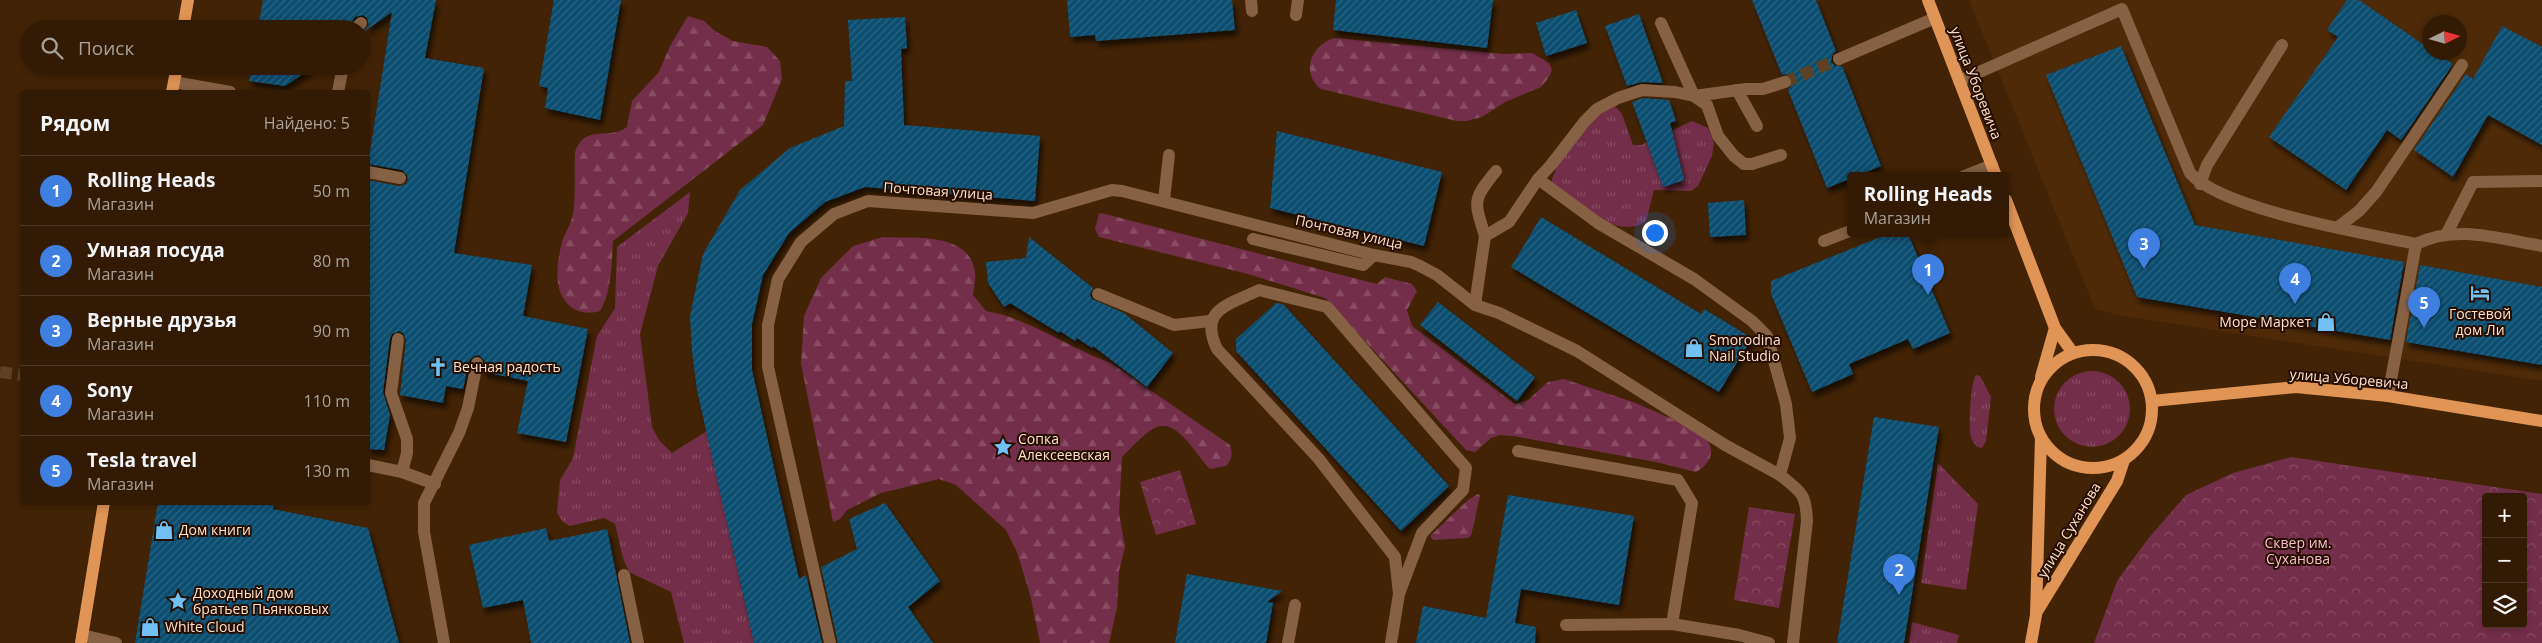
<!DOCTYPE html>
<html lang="ru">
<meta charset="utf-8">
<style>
body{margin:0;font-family:"Open Sans",sans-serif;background:#3d2713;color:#f1f3f6}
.controls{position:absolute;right:15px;bottom:15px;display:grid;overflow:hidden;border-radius:5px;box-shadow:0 2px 8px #0003}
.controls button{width:45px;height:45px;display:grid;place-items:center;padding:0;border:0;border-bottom:1px solid #4d3826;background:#321a04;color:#f1f3f6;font:25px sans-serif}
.compass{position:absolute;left:2422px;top:15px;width:45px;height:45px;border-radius:50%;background:#321a04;box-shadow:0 2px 8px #0003;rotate:85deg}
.you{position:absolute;left:1654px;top:232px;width:18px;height:18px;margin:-12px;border:4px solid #fff;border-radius:50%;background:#1a73e8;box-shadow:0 0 0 8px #1a73e833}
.badge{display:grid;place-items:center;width:32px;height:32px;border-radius:50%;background:#71c1f5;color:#fff;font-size:16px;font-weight:700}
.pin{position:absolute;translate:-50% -41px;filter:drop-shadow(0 1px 2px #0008)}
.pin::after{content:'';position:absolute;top:26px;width:18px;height:15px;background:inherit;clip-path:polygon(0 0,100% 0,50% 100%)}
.popup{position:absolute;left:1847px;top:172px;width:162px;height:65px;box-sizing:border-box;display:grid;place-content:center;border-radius:5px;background:#321a04;filter:drop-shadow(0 1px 4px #0005);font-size:16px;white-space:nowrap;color:#a8a19a}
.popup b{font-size:19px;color:#f1f3f6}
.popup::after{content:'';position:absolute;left:50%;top:100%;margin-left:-10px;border:10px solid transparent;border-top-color:#321a04}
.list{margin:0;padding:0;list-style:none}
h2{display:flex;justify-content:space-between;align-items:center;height:65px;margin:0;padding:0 20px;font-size:21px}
h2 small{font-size:16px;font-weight:400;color:#a8a19a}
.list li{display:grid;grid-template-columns:32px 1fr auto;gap:15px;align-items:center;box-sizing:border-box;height:70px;padding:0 20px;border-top:1px solid #4d3826}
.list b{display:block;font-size:19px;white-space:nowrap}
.list p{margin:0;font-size:16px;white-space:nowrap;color:#a8a19a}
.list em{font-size:16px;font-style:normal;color:#a8a19a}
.icon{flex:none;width:28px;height:28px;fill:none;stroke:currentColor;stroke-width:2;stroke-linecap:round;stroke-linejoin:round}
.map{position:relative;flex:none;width:2542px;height:643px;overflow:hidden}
.search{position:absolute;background:#321a04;box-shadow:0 2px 8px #0003;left:20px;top:20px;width:350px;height:55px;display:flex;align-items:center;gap:12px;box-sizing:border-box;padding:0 18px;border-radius:28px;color:#a8a19a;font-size:19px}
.panel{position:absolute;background:#321a04;box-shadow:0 2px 8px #0003;left:20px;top:90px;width:350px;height:415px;border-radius:5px}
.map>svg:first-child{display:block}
</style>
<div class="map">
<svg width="2542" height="643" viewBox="0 0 2542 643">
<defs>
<pattern id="grass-tufts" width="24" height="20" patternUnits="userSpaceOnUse" patternTransform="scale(1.25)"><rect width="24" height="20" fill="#732f49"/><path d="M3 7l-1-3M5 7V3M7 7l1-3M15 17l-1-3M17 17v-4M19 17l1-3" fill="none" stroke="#884d62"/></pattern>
<pattern id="forest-firs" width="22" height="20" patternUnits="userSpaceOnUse" patternTransform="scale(1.25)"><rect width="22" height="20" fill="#732f49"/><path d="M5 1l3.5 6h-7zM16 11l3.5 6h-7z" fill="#884d62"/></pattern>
<pattern id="park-crowns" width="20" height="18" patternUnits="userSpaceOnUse" patternTransform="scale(1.25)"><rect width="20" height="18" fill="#732f49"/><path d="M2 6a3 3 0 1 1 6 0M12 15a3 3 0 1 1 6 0" fill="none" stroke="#884d62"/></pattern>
<pattern id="building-hatch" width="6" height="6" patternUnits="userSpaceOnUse" patternTransform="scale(1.25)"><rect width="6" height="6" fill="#094d70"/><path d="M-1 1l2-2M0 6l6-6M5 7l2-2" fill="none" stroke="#2e6683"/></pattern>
<filter id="shadow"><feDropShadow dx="3" dy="5.5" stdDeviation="2.5" flood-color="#0009"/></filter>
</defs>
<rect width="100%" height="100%" fill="#422305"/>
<path fill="#4e2a08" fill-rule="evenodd" d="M1969,0H2542V381L2118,315L2095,309ZM2430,22H2460V52H2430Z"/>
<g fill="url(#grass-tufts)">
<path d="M1615,106L1622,114L1633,145H1641L1692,121L1708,128L1714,143L1712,156L1698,186L1691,191L1654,190L1646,221C1636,230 1617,227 1605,222L1551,182L1557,166L1601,110Z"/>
<path d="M690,192L688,213L658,266L640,334L652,427L659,440L672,453L707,431L754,643H684L671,592L629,572L623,558L615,524L604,518L570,526L563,522L557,513L560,480L573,458L597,336L615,308L617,247Z"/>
<circle cx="2092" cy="409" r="38"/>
<path d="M1976,375L1980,376L1991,397L1986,441L1982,448L1977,447C1975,444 1972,441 1971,437C1968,428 1971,379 1976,375Z"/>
<path d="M1938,463L1978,504L1966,590L1921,583Z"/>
<path d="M1912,622L1959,635L1957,643H1909Z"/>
</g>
<g fill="url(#forest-firs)">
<path d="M688,16L704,21L715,31L733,41L767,47L780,61L782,79L763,125L613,241C612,261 611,295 600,311C590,314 579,313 571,307C552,293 557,262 562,242C565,233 571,224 573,214C576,193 574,173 575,152C585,123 609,141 627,127L632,101L659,72L670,46Z"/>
<path d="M1335,38L1504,54L1532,53L1549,63L1552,70L1549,77L1541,87L1505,102L1482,117L1466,121H1457L1321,89C1300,73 1311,44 1335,38Z"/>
<path d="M1101,213L1377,284L1385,277L1412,284L1417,291L1407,310L1412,326L1515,404L1528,400L1548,382L1564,379L1633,402L1696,429C1715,442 1717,460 1696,472L1656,462L1513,436L1500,435L1491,438L1475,452L1466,450L1325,298L1248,274L1099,237L1095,229L1099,214Z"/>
<path d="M883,237C913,239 969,231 975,272C976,279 974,288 973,295L986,311C1031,319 1068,348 1111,363L1230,445C1233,454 1232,459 1226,466L1210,469C1195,455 1176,413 1151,430C1141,437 1131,448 1122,457L1119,513L1125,547L1119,571L1117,608L1109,643H1040L1031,598L1017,552L1006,530L956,485L939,479L881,493L847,510L840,519L833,522L801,364L804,316L821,278L853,246Z"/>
<path d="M1478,494L1480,496L1471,536L1467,538L1434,540L1431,538V535L1468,500Z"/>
</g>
<g fill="url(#park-crowns)" fill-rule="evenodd">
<path d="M2291,457L2542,494V643H2094L2117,581L2147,540L2186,495L2233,473ZM2486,497H2523V624H2486Z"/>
<path d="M1180,470L1196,524L1156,535L1140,482Z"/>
<path d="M1749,507L1795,514L1779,608L1734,600Z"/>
</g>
<g fill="url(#building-hatch)" filter="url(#shadow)">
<path d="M263,0H436L425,58L484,68L454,253L532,265L523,316L588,329L566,442L517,433L528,381L483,372L485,361L479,355L474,356L469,361L463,389L446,386L443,403L400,395L406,340L403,333L399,331L392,334L390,338L383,392L390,415L384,450L368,449V180L399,186L406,184L408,179L407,175L402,170L368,164L392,12L362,33L369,25L367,18L363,15L355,17L347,29H258Z"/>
<path d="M554,0H621L600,120L545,108L548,88L539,86Z"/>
<path d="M1067,0H1232L1235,30L1096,41L1095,35L1070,37Z"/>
<path d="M1336,0H1493L1487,48L1333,30Z"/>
<path d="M1752,0H1816L1836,51L1832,55L1831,62L1835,66H1842L1881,166L1827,188L1788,90L1793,84V79L1787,74L1782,75Z"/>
<path d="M2347,0H2359L2430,49V52H2435L2453,64L2401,140L2387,130L2346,190L2269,137L2338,37L2327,30Z"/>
<path d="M1576,10L1587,43L1546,56L1536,23Z"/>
<path d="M1639,14L1663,83L1642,82L1627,86L1605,26Z"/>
<path d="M905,17L907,48L901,49L904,125L1040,136L1035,201L865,187L825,202L789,233L763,275L752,324V370L799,579L806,575L822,643H754L697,390L692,352L690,316L703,254L740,190L790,148L844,126L845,81H852L848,20Z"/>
<path d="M2502,26L2542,47V145L2488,115L2453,177L2414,150L2466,74L2473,79Z"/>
<path d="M2121,46L2195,225L2404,262L2390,340L2137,297L2046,75Z"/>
<path d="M252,66H314L285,86L249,81Z"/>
<path d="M1643,98L1669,100L1676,121L1670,123L1684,180L1663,187L1632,102Z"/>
<path d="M1277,131L1442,172L1424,246L1270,208Z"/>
<path d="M1744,200L1746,235L1710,237L1708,203Z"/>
<path d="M1541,217L1701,314L1704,309L1752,338L1719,392L1511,267Z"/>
<path d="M1888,234H1908L1950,333L1913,349L1908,339L1849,364L1853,374L1812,392L1771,294V281Z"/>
<path d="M1029,237L1093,288L1090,295L1092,299L1124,313L1173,353L1147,387L1093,346L1092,348L1077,338L1075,341L1060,331L1059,333L1010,303L1004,307L988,283L986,262L1026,258Z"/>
<path d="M2420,265L2542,287V365L2406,342Z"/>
<path d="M1438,302L1535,377L1517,401L1420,325Z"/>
<path d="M1276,303L1283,304L1449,486L1401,531L1236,351V339Z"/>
<path d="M1874,417L1939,427L1904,643H1837Z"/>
<path d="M1508,495L1634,516L1619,605L1521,589L1515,623L1536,627L1535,643H1416L1423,606L1486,618Z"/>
<path d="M158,502H274L273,509L368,528L399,643H135Z"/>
<path d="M885,503L940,581L908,607L933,643H838L821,567L857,549L849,519Z"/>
<path d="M546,528L549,541L607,529L630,643H531L523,600L483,608L469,545Z"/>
<path d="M1187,574L1282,591L1267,602L1273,603L1266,643H1175Z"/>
</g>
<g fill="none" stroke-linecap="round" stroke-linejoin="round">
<g stroke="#5e4023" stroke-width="12" stroke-dasharray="12 6" stroke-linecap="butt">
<path d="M1785,82L1839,59"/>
<path d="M0,372L22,375"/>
</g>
<g stroke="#866144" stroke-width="12">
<path d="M1251,0L1252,11"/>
<path d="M1296,15L1298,0"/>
<path d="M1661,23L1694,96L1707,105L1718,136L1734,156L1744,164H1752L1781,155"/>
<path d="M355,29L361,23"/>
<path d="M1839,59L1935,18"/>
<path d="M1959,81L2122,9L2190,173C2223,210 2364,233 2416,244C2457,224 2499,239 2542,246"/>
<path d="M174,82L230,92"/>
<path d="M1737,90L1757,126"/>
<path d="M338,92L343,66"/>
<path d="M368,172L400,178"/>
<path d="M1964,176L1992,165"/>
<path d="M1538,179L1598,223L1694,279L1752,321L1767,336L1786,404L1790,438L1780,475C1801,492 1806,493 1807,521L1793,643"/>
<path d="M2200,184L2207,165L2282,45"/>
<path d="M1164,200L1169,155"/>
<path d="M2338,227L2359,211L2376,192L2462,65"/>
<path d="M2447,233L2473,182L2542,181"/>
<path d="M1485,236C1474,201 1472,200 1496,171"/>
<path d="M1253,239L1363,265L1374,255"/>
<path d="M1824,241L1850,231"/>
<path d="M1098,294L1174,325L1210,321"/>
<path d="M1475,305L1485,236L1509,222L1538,179L1551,165L1585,121L1597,109L1618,98L1642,90L1675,92L1694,96L1746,89H1763L1785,82"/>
<path d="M398,339L391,393L407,439V453L402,472"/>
<path d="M2388,396L2416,244"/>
<path d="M1518,451L1678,480L1692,503L1672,624"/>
<path d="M368,465L402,472L435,484"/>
<path d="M624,575L638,643"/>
<path d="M1566,625L1672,624L1739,635L1769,643"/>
<path d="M82,635L116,643"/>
<path d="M444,643L424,532V503L459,433L468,408L477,363"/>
<path d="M830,643L768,367V325L778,279L801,242L834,214L868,201L1033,213L1112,190L1122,191L1374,255L1411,262L1420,266L1437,275L1475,305L1499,313L1577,351L1725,445L1780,475"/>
<path d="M1288,643L1295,605"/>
<path d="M1391,643L1399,594L1422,533L1463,490L1466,468L1327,307L1259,290C1229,305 1198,309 1217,349L1318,458L1395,557L1399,594"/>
</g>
<g stroke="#e09455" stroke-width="12">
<path d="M1928,0L1996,176"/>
<path d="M183,29L188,0"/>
<path d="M172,92L177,66"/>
<path d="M2006,200L2055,328L2073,353"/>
<circle cx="2093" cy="409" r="59"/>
<path d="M2041,377L2055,328"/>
<path d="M2152,401L2296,387L2388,396L2542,421"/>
<path d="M2036,613L2117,481L2124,460"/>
<path d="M81,643L104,502"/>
<path d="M2031,643L2036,615L2041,437"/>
</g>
</g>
<defs>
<g id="hotel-bare" transform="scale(1.5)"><path d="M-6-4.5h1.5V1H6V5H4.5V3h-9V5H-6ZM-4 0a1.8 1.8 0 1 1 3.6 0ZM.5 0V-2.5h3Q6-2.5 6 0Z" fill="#71c1f5" stroke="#250d00" stroke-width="2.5" paint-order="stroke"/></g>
<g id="shop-bare" transform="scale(1.5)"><path d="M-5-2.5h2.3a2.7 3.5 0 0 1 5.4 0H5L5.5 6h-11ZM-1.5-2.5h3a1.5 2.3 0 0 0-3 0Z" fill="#71c1f5" stroke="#250d00" stroke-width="2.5" paint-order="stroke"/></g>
<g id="church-bare" transform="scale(1.5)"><path d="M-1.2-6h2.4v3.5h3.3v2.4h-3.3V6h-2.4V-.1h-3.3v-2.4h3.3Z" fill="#71c1f5" stroke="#250d00" stroke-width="2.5" paint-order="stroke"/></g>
<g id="sight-bare" transform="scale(1.5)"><path d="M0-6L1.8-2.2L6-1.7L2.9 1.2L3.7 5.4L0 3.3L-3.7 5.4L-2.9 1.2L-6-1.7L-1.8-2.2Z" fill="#71c1f5" stroke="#250d00" stroke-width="2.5" paint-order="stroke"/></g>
</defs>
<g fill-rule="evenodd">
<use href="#hotel-bare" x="2480" y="293"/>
<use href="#shop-bare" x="2326" y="322"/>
<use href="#shop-bare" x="1694" y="348"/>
<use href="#church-bare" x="438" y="367"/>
<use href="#sight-bare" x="1003" y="447"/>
<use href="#shop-bare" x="164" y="530"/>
<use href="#sight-bare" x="178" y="601"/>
<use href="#shop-bare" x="150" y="627"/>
</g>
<g text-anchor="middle" stroke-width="4" stroke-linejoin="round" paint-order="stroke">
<g font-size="14" fill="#fee2cc" stroke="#250d00">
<text transform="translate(1976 83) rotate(69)" y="5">улица Уборевича</text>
<text transform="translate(938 191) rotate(4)" y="5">Почтовая улица</text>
<text transform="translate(1349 232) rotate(13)" y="5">Почтовая улица</text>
<text transform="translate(2349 379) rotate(5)" y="5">улица Уборевича</text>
<text transform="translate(2069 530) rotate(-59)" y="5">улица Суханова</text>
</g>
<g font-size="14" fill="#fee2cc" stroke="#250d00" text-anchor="start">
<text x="2480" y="319" text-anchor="middle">Гостевой<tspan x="2480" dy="16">дом Ли</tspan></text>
<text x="2311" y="327" text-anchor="end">Море Маркет</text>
<text x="1709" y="345">Smorodina<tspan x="1709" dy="16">Nail Studio</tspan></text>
<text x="453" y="372">Вечная радость</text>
<text x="1018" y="444">Сопка<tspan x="1018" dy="16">Алексеевская</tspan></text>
<text x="179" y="535">Дом книги</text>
<text x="193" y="598">Доходный дом<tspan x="193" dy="16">братьев Пьянковых</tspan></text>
<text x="165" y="632">White Cloud</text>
</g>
<g font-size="14" fill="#f7becf" stroke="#250d00">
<text x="2298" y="548">Сквер им.<tspan x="2298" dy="16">Суханова</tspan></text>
</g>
</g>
</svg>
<div class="controls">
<button>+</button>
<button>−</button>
<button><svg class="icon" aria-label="layers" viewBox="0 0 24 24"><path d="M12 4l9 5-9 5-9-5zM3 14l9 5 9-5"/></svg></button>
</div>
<svg class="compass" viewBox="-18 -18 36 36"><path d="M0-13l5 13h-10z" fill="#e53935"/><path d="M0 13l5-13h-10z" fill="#a8a19a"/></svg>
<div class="you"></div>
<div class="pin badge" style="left:1928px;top:295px;background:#3f7fe0">1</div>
<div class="popup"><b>Rolling Heads</b>Магазин</div>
<div class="pin badge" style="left:1899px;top:595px;background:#3f7fe0">2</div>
<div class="pin badge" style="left:2144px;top:269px;background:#3f7fe0">3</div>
<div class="pin badge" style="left:2295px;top:304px;background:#3f7fe0">4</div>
<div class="pin badge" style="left:2424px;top:328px;background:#3f7fe0">5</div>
<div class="search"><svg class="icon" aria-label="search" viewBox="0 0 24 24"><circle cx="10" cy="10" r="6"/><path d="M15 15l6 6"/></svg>Поиск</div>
<section class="panel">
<h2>Рядом<small>Найдено: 5</small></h2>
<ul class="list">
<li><span class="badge" style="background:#3f7fe0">1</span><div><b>Rolling Heads</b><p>Магазин</p></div><em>50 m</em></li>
<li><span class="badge" style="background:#3f7fe0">2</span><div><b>Умная посуда</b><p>Магазин</p></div><em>80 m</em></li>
<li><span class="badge" style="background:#3f7fe0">3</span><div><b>Верные друзья</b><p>Магазин</p></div><em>90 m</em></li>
<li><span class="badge" style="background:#3f7fe0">4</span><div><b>Sony</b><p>Магазин</p></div><em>110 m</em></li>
<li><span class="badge" style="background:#3f7fe0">5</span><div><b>Tesla travel</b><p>Магазин</p></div><em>130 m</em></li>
</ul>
</section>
</div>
